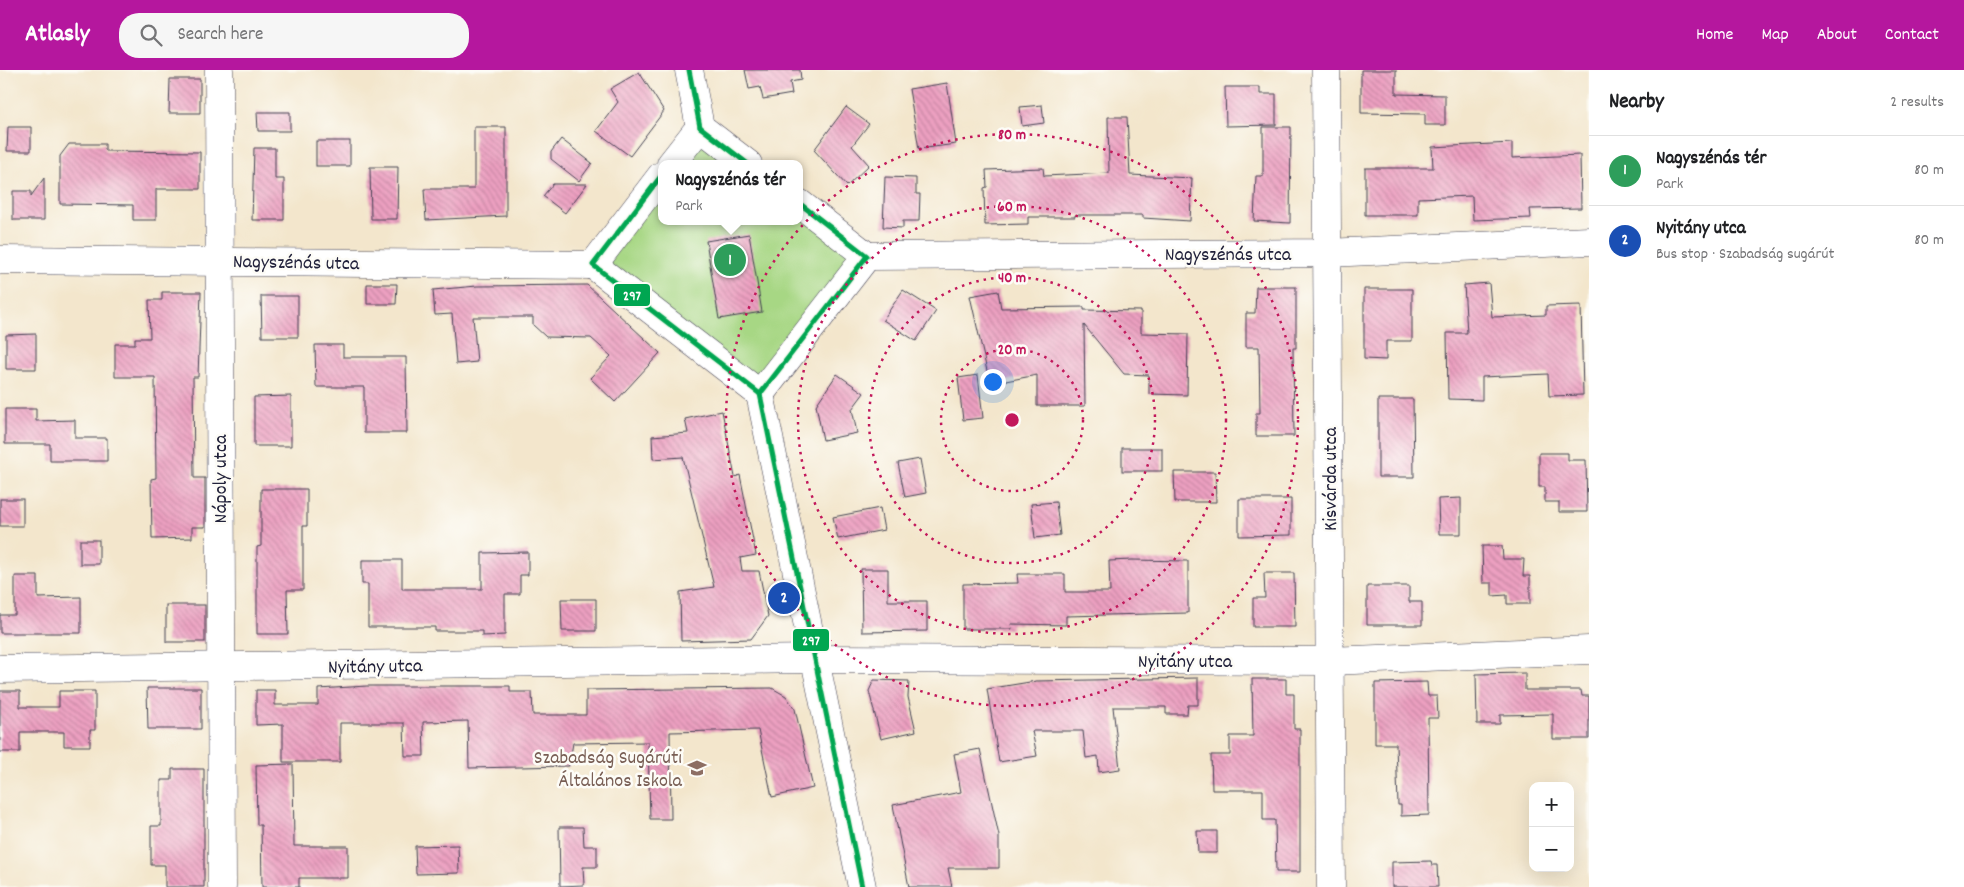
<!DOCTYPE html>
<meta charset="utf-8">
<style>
body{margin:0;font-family:Dekko,sans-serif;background:#f6f6f6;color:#202124}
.controls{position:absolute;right:15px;bottom:15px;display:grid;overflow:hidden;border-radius:10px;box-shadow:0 5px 20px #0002}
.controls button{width:45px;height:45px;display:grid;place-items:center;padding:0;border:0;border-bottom:1px solid #e0e0e0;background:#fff;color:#202124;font:25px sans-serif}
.you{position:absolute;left:992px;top:311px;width:18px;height:18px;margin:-12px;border:4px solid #fff;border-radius:50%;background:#1a73e8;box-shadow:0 0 0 8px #1a73e833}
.badge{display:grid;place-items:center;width:32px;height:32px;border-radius:50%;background:#b5179e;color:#fff;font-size:16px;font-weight:700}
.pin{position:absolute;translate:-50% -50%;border:2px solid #fff;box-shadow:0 1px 5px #0006}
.popup{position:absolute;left:658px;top:90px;width:145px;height:65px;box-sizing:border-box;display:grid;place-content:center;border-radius:10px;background:#fff;filter:drop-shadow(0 1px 4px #0005);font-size:16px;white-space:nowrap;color:#757577}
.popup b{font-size:19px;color:#202124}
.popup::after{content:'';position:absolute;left:50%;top:100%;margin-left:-10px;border:10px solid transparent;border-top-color:#fff}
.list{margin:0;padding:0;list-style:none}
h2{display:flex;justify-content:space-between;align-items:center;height:65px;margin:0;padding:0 20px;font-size:21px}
h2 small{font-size:16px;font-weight:400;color:#757577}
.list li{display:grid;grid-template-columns:32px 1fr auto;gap:15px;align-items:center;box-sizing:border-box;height:70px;padding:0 20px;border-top:1px solid #e0e0e0}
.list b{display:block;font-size:19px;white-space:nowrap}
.list p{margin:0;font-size:16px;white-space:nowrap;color:#757577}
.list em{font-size:16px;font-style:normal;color:#757577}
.icon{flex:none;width:28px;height:28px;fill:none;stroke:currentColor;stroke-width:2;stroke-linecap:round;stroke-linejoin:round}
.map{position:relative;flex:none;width:1589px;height:817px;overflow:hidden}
header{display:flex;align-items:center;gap:30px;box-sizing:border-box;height:70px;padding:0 25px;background:#b5179e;color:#fff}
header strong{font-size:24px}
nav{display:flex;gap:28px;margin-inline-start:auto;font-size:18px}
.search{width:350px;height:45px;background:#f6f6f6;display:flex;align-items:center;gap:12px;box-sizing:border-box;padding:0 18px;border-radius:20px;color:#757577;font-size:19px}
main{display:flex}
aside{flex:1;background:#fff}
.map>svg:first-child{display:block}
</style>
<header>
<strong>Atlasly</strong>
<div class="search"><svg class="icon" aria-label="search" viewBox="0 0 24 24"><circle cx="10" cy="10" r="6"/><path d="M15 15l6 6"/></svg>Search here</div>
<nav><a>Home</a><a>Map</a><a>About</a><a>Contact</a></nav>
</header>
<main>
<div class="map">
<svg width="1589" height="817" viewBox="0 0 1589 817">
<defs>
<pattern id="building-back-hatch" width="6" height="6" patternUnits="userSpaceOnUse" patternTransform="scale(1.25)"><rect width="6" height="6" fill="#eda0c1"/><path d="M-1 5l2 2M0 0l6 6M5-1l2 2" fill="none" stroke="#c0829e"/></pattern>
</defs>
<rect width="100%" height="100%" fill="#fdfcf7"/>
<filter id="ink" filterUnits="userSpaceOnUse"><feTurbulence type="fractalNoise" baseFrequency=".02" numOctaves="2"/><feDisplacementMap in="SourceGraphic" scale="10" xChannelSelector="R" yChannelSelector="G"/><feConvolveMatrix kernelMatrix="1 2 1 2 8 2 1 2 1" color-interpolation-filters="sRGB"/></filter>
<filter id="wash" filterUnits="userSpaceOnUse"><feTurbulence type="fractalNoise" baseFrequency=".0096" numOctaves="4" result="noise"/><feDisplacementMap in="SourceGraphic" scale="20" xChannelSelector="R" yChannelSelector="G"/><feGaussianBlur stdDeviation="1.12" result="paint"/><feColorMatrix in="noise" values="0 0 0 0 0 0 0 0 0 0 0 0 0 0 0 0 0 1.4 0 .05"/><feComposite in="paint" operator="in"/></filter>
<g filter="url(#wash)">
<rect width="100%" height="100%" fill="#f3e6cc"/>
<g fill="#a7d784" stroke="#647c60">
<path d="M700,57L748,94H671Z"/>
<path d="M661,106V151H799V133L867,186L760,324L593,195Z"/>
</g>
<g id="blocks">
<g fill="url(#building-back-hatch)">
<path d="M745,0H800L801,10L790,12L792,24L763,29L760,17L749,19Z"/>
<path d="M1361,0H1396V24L1445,25V55H1425V44L1361,43Z"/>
<path d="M639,2L664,41L630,86L596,61L618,32L610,19Z"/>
<path d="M170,9H200V43H169Z"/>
<path d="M947,13L956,74L919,79L909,19Z"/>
<path d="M1225,17H1260V24H1276V55L1226,56Z"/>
<path d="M1042,35L1044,53L1022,56L1020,37Z"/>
<path d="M846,37L869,54L852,76L869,95L847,116L814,80Z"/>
<path d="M257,42H290V61H258Z"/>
<path d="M1108,47H1127L1130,105L1192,108L1190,151L1143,148V145H1075V147H1028V154L985,155L984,118L987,117L986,100L1043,98L1044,106L1109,103Z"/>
<path d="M8,57H31V81H7Z"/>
<path d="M474,57H506V146L426,150L424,119H474Z"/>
<path d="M1263,57H1291L1290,153L1254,151L1256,106H1263Z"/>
<path d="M561,69L592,93L579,111L551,89V82Z"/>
<rect x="316" y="71" width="34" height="25"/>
<path d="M1512,73V88L1580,85L1581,138L1530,139L1531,148L1473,150L1472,126L1418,128V145H1365V98H1433L1432,77Z"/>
<path d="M69,74H105V81L200,82V119H156V150H133V135L60,134V86Z"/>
<path d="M254,78H275V109H284V150H252Z"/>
<path d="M370,97H398L397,149H371Z"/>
<path d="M885,107L916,108V124H920L919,151H903V158L883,157Z"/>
<path d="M44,108V150H13V121H31V126Z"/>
<path d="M553,114H587L565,143L543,126Z"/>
<path d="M749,164L762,242L719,249L706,171Z"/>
<path d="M1489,213L1492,247L1546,245V236L1581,235L1583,325L1549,326L1548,304L1482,307V330L1448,329L1447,263H1467L1464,215Z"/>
<path d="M367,214H397L396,234H367Z"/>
<path d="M587,215L660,283L615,332L590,308L611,286L591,268L546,267L533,255V247H473L477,292L456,294L452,244L435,245L433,220L477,216Z"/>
<path d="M1256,217H1296V278H1293L1294,366H1256V343H1260L1259,277H1246V243H1255Z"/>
<path d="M1364,219H1412V271H1386V290L1364,289Z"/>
<path d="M903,220L936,241L916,271L883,250Z"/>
<path d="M998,221L1001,238L1084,237V240L1141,241V263L1188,264L1187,325L1149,324V305L1124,304L1084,255L1085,336H1037V305L990,314L970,226Z"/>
<path d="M162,222H201L198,307H193L194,408H205V457H192V468L152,469L151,409L156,408L155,307H115V274H135V268H150L149,230H162Z"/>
<path d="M261,226H298V267H262Z"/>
<path d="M36,264V299H6V265Z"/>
<path d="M315,275H343V287H406L407,363H364V317H316Z"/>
<path d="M837,304L864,323L852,339L857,363L823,370L816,335Z"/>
<path d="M978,305L983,348L963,350L958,308Z"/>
<path d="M291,326V376H254V327Z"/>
<path d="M1378,329H1413L1414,407H1378Z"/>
<path d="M5,339H36V351L75,350V368H107V391H50V374H5Z"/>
<path d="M722,341L735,407L740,405L756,485L740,488L742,501H759L768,546L751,569L681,571L680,522L714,517L683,387L653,389L652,366L688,363L685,349Z"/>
<rect x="1122" y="378" width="40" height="23"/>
<path d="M1539,383H1568V390H1586L1587,442H1559V432H1545V417H1539Z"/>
<path d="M920,389L926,423L905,427L898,393Z"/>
<path d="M1174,402H1215L1216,432H1175Z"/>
<path d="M261,419H307V456H303V520H287L288,564H257V477L261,476Z"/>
<path d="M1461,428V464H1439L1438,429Z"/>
<rect x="0" y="429" width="23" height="27"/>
<path d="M1239,429H1291V465L1239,466Z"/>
<path d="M1056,432L1060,465L1035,468L1031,434Z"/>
<path d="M880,438L884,460L838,469L833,447Z"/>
<rect x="80" y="470" width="19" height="24"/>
<path d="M1482,476H1502L1503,489H1524L1523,506H1530V534H1507V525L1492,526V513H1483Z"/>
<path d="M528,482V505H520V524H505V565L482,566V561H435V557H368V514H362V490H402V519H482V483Z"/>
<path d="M1132,490L1188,491V543L1066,546V555L1011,554L1012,559H963V514L1018,513L1017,504H1065V522H1110L1109,491Z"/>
<path d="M861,499H888V531H927V561L862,562Z"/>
<path d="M1264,503H1294L1295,557H1253V528H1265Z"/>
<path d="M15,506H38V528L81,527V563H0V545H15Z"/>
<path d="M1367,516H1409V532H1422V555H1367Z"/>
<path d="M561,529H596V561H562Z"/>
<rect x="166" y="535" width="39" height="37"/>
<path d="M1525,603V620H1581L1582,626H1589V669H1553V644L1500,645V654H1477L1476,604Z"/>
<path d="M1198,608V635H1188L1187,644H1166V637H1113L1120,699L1099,702L1098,686L1086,688L1083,661H1032L1037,686L999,692L987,619L1036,611Z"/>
<path d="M1252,609H1286V624H1294V659H1300V802H1276L1275,750H1263V720H1212L1211,685H1230V666H1253Z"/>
<path d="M874,610L909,611L908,627L916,661L881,669L869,621Z"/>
<path d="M1427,612L1428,626H1437L1438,648H1428L1429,745L1401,746V735H1398L1396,674H1375V613Z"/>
<path d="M367,616H510V622H532L533,645H586V620L772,618L786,626L795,639L813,718L772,727L758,660L670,662L671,749H650L648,672L573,673L569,696L469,698L468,651L423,652L424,686H405L404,653H340V692H283V654L256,655V620H275V635H318V619Z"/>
<path d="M147,618H201V659H148Z"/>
<path d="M0,621H20V637H59V621H95V660H90V676H64V662H20V682H0Z"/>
<path d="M980,679L999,766V798H948L952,817H909L893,735L961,722L954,684Z"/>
<path d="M293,694L294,776H348V808H299V817H262L261,755H257L256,695Z"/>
<path d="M172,699H204V817H165V795H151V756H161V710H172Z"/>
<path d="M559,757H583L584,776H597V797H583L584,815L560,816Z"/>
<path d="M1197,761H1217V783H1198Z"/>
<path d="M458,775L459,803L416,804L415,776Z"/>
<path d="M1431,791L1432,795H1437L1438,817H1392V792Z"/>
</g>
</g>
</g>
<g filter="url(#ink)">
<use href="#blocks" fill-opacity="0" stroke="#413f51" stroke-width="1"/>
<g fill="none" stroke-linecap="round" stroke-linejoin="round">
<g stroke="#413f51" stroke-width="29">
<g id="minor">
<path d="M219,0L222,817"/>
<path d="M689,0L700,57"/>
<path d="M1326,0L1331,817"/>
<path d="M700,57L748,94"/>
<path d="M671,94L700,57"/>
<path d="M661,106L593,195L760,324"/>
<path d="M867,186L1327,183L1589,171"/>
<path d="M0,190L593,195"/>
<path d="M760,324L862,817"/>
<path d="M760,324L867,186L799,133"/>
<path d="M0,599L815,589L1330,591L1589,580"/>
</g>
</g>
<use href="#minor" stroke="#fff" stroke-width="28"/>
<g stroke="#fdfcf7" stroke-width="9">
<g id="bus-1">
<path d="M689,0L700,57"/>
<path d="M700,57L748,94"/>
<path d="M661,106L593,195L760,324"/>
<path d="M760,324L862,817"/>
<path d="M760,324L867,186L799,133"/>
</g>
</g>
<use href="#bus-1" stroke="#00a651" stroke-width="5"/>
</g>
</g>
<g fill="none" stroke="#c2185b" stroke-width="2.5" stroke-dasharray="2.5 5">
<circle cx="1012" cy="350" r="71"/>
<circle cx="1012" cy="350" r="143"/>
<circle cx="1012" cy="350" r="214"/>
<circle cx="1012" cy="350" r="286"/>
</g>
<defs>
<g id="school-bare" transform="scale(1.5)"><path d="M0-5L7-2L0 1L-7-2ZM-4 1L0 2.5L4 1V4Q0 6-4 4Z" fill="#8d6e63" stroke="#fdfcf7" stroke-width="2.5" paint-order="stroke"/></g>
</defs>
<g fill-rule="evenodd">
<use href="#school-bare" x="697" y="698"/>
</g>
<g text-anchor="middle" stroke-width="5" stroke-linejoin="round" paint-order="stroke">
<g font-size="20" fill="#22223b" stroke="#fdfcf7">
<text x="1228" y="190">Nagyszénás utca</text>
<text transform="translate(296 191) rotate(1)" y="7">Nagyszénás utca</text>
<text transform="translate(219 409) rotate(-90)" y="7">Nápoly utca</text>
<text transform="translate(1329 409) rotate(-90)" y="7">Kisvárda utca</text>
<text x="1185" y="597">Nyitány utca</text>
<text transform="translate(375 595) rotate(-1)" y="7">Nyitány utca</text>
</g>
<g font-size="20" fill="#785e54" stroke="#fdfcf7" text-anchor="end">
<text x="682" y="693">Szabadság Sugárúti<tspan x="682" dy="23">Általános Iskola</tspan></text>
</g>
</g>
<circle cx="1012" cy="350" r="8" fill="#c2185b" stroke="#fdfcf7" stroke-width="2.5"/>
<g font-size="15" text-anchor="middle" font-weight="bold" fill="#c2185b" stroke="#fdfcf7" stroke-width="5" stroke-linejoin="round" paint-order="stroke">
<text x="1012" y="69">80 m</text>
<text x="1012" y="141">60 m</text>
<text x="1012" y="212">40 m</text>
<text x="1012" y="284">20 m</text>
</g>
<g stroke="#fdfcf7" stroke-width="2">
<rect x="613" y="213" width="38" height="24" rx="5" fill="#00a651"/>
<rect x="792" y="558" width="38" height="24" rx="5" fill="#00a651"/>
</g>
<g font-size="14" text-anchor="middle" font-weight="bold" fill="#fff">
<text x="632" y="230">297</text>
<text x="811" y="575">297</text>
</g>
</svg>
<div class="controls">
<button>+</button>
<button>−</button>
</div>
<div class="you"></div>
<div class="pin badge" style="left:730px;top:190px;background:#2e9e5b">1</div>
<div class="popup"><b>Nagyszénás tér</b>Park</div>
<div class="pin badge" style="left:784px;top:528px;background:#1a4fb4">2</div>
</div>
<aside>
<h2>Nearby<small>2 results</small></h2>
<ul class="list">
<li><span class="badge" style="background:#2e9e5b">1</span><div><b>Nagyszénás tér</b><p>Park</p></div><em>80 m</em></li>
<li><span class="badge" style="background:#1a4fb4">2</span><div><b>Nyitány utca</b><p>Bus stop · Szabadság sugárút</p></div><em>80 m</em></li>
</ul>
</aside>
</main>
